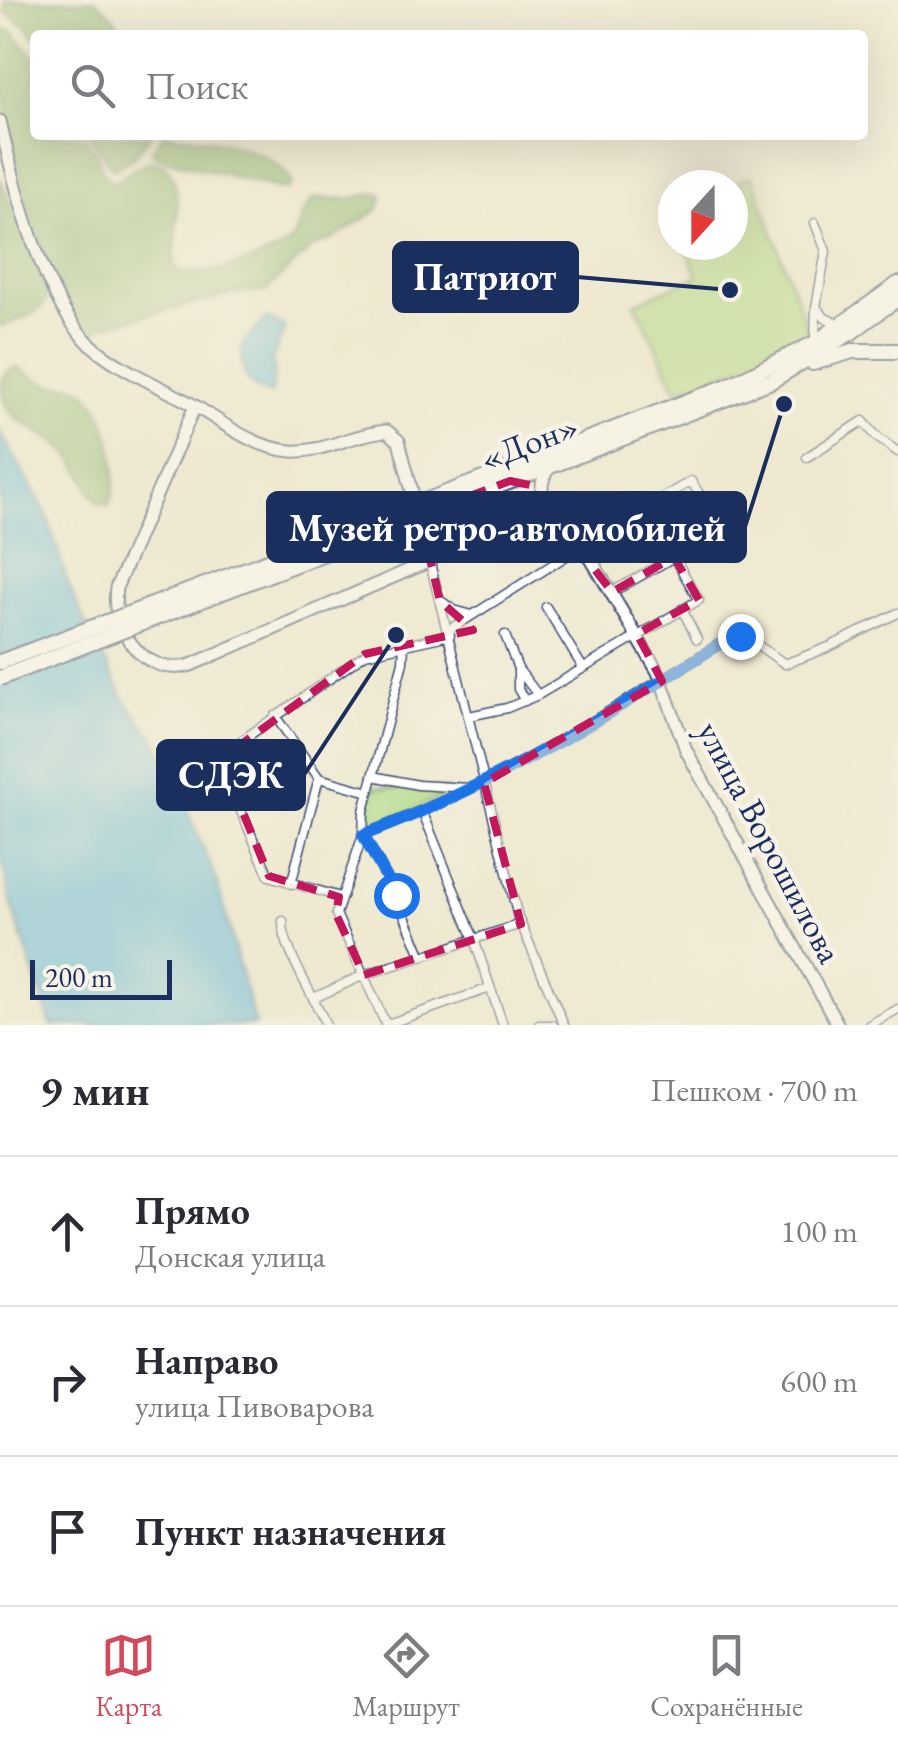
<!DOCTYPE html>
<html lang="ru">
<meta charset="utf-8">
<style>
body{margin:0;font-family:"EB Garamond",serif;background:#f7f7f7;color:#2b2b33}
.compass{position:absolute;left:658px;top:170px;width:90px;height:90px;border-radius:50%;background:#fff;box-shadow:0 10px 40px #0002;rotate:201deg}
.scale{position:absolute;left:30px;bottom:25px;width:142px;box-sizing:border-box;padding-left:10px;border:5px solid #1b2f5e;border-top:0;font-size:28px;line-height:35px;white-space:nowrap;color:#1b2f5e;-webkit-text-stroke:8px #f7f3e8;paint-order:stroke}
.stop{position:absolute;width:30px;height:30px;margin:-22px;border:8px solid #1a73e8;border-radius:50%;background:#fff}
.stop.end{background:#1a73e8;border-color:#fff;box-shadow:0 2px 10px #0008}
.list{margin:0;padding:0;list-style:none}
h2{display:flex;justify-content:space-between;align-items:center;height:130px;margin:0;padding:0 40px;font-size:42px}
h2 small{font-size:32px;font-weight:400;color:#7c7c81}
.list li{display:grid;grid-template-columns:65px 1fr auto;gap:30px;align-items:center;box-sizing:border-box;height:150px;padding:0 40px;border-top:2px solid #e1e1e2}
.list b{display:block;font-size:38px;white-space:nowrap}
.list p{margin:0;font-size:32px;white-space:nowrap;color:#7c7c81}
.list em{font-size:32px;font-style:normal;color:#7c7c81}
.icon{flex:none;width:55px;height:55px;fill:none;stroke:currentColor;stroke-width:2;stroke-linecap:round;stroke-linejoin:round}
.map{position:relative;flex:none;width:898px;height:1025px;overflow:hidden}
.search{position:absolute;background:#fff;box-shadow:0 10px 40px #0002;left:30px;right:30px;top:30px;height:110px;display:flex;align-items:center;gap:25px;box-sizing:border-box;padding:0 35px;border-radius:10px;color:#7c7c81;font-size:38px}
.sheet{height:580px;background:#fff}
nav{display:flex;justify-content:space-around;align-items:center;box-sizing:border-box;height:140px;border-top:2px solid #e1e1e2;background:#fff;font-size:28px;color:#7c7c81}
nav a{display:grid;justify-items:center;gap:5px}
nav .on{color:#d1495b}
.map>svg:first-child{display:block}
</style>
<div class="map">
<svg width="898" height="1025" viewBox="0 0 898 1025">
<rect width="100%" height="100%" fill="#f7f3e8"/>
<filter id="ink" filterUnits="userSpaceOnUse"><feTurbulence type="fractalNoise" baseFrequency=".01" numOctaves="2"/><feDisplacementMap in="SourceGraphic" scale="20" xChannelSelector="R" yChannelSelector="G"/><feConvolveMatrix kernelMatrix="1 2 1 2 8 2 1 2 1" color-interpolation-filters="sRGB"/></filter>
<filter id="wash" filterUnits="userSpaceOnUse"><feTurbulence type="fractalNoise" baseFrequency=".0048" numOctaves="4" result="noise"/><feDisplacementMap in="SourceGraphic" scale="40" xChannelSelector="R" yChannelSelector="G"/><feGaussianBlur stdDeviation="2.25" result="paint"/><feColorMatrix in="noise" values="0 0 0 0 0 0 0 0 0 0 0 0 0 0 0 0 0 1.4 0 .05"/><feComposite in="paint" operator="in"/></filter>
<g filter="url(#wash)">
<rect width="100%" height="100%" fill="#eee9d0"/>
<g fill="#b0d983" stroke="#668470" stroke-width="2.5">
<path d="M752,176L810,336L780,353L677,390L635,303L698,276L685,245H733V185H729Z"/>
<path d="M374,787L446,790L450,794L368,830L365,826Z"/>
</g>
<g fill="#8cb971" stroke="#547468" stroke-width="2.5">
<path d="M5,0H95L113,16L124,35H35V38L27,27L5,12Z"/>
<path d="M3,29L11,31L35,57V135H83L97,154L103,174L114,183C124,177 136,165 148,163C191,155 174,242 174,265L180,272C198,279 282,256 293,239C302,225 300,208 316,198L348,199L377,193L382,195L379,209L333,239L312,247L264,292H240L103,326L91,334H86C32,253 0,129 0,31Z"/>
<path d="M90,135H151L131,159L113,169Z"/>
<path d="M163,135C200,135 274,146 292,183L288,189H281L156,157L152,151Z"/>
<path d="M0,178L48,293C46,314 17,320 0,327Z"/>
<path d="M17,367C27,373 40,383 52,385C63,386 71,382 82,389C107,403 125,482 108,505L97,502C87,486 81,468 69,454C49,430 6,427 2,391C0,378 6,372 17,367Z"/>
</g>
<g fill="#62b9df" stroke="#3e749e" stroke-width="2.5">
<path d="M267,318L285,327L271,364L275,368L271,394C245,389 241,369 242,345Z"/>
<path d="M0,431L46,513L70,589L83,618L126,702L154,737L178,787L217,882L255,1025H51L14,913L0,853Z"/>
</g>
</g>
<g filter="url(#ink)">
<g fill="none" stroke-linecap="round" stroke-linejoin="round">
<g stroke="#3b4b6f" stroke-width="11">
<g id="minor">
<path d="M816,307L825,318L839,324"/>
<path d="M815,340L816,307L826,251L815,223"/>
<path d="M807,457L863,421L878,438L898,452"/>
<path d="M425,543L518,917L564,1025"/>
<path d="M584,551L604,532L691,481L740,557"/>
<path d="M441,601L454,610L472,615"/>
<path d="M546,607L583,668"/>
<path d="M682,609L697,639"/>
<path d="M449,630L574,551"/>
<path d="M505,635L518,669L538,695"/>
<path d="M518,669V689L525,701"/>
<path d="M275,716L319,778L369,792"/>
<path d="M469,716L507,708L538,695L699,600L674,557L612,592"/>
<path d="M373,776L418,785L469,788"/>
<path d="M423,813L474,939L503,1025"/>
<path d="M291,884L319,778"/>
<path d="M340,897L269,876L221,765L224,753L365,654L450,635"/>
<path d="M283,921C281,945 315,998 326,1025"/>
<path d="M422,957L396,895L363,835C493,787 610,711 728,639L746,637L785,664L829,647L898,613"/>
<path d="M316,997L364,975L521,924"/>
<path d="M385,1025L490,988"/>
<path d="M386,1025L336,914L363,835L364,811L403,662L404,645"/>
<path d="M539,1025H553"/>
<path d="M869,1025L898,1009"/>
</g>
</g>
<g stroke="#3b4b6f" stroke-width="15">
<g id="major">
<path d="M0,121C14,184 44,309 96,349C126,373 163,387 195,406C225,424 254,448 291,451C324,453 354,433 387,431L399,441L412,491"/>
<path d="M195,406L116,588C110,631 147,679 191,665L430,561"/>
<path d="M550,467C527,495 558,525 574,551H584L591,559L658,672L686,750L838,1025"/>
</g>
</g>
<g stroke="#3b4b6f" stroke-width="18">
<g id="highway">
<path d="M813,363L853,351H898"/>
<path d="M396,524L413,528L425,543"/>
<path d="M139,610L730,385L815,343L898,284"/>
<path d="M145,622L771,381L850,333L898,298"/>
</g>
</g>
<use href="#minor" stroke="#fff" stroke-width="8"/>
<use href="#major" stroke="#fff" stroke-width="11"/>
<use href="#highway" stroke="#fff" stroke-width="14"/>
<g stroke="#3b4b6f" stroke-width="18" stroke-linecap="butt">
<g id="highway-bridge">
<path d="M0,662L139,610"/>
<path d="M0,678L145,622"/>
</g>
</g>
<use href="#highway-bridge" stroke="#fff" stroke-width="14"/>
</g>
</g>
<g fill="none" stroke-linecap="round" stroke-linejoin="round" filter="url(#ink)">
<path stroke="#1a73e8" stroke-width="12" d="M396,895L363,835C491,787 611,714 726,640L740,636"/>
</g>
<path d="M0 0H898V1025H0ZM510,481L530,485L612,592L674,557L699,600L637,634L662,681L484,783L521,924L364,975L336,914L339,897L269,876L221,759L365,654L473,630L440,601L424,534L433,510Z" fill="#eee9d0" fill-opacity=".55" fill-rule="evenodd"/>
<path fill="none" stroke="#c2185b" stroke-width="8" stroke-dasharray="20 12" stroke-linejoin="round" d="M510,481L530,485L612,592L674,557L699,600L637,634L662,681L484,783L521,924L364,975L336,914L339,897L269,876L221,759L365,654L473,630L440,601L424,534L433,510Z"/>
<g text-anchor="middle" stroke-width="9" stroke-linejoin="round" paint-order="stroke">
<g font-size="35" fill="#1b2f5e" stroke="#f7f3e8">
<text transform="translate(529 442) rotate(-21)" y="12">«Дон»</text>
<text transform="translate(770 842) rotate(62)" y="12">улица Ворошилова</text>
</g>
</g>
<path fill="none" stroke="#1b2f5e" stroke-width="4" d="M730 290L577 277M784 404L745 527M396 635L304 775"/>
<g fill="#1b2f5e" stroke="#f7f3e8" stroke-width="4">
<circle cx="730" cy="290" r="10"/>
<circle cx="784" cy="404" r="10"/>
<circle cx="396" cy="635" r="10"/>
</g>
<g fill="#1b2f5e" stroke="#1b2f5e" stroke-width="4">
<rect x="394" y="243" width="183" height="68" rx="10"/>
<rect x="268" y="493" width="477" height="68" rx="10"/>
<rect x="158" y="741" width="146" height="68" rx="10"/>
</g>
<g font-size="38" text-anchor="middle" font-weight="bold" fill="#fff">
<text x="485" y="290">Патриот</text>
<text x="507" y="541">Музей ретро-автомобилей</text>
<text x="231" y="788">СДЭК</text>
</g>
</svg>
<svg class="compass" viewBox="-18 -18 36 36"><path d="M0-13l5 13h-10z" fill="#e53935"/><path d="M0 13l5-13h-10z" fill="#7c7c81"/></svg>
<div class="scale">200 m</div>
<div class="stop" style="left:396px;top:895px"></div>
<div class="stop end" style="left:740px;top:636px"></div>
<div class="search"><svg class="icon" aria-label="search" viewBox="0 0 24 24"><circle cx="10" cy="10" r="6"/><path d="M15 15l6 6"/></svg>Поиск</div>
</div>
<section class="sheet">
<h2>9 мин<small>Пешком · 700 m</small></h2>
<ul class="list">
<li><svg class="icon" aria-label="ahead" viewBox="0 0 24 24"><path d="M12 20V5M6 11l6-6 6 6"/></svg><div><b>Прямо</b><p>Донская улица</p></div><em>100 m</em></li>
<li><svg class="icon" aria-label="right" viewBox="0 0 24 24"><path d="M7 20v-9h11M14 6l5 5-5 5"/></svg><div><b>Направо</b><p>улица Пивоварова</p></div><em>600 m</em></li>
<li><svg class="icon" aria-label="arrive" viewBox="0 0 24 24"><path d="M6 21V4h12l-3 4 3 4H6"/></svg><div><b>Пункт назначения</b></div></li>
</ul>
</section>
<nav>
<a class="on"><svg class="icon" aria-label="map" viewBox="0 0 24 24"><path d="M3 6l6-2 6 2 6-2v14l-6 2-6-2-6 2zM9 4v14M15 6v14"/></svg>Карта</a>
<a><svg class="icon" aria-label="directions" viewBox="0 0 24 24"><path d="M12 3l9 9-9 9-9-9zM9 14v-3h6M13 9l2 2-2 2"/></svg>Маршрут</a>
<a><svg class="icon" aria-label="saved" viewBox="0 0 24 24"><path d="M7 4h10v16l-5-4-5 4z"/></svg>Сохранённые</a>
</nav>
